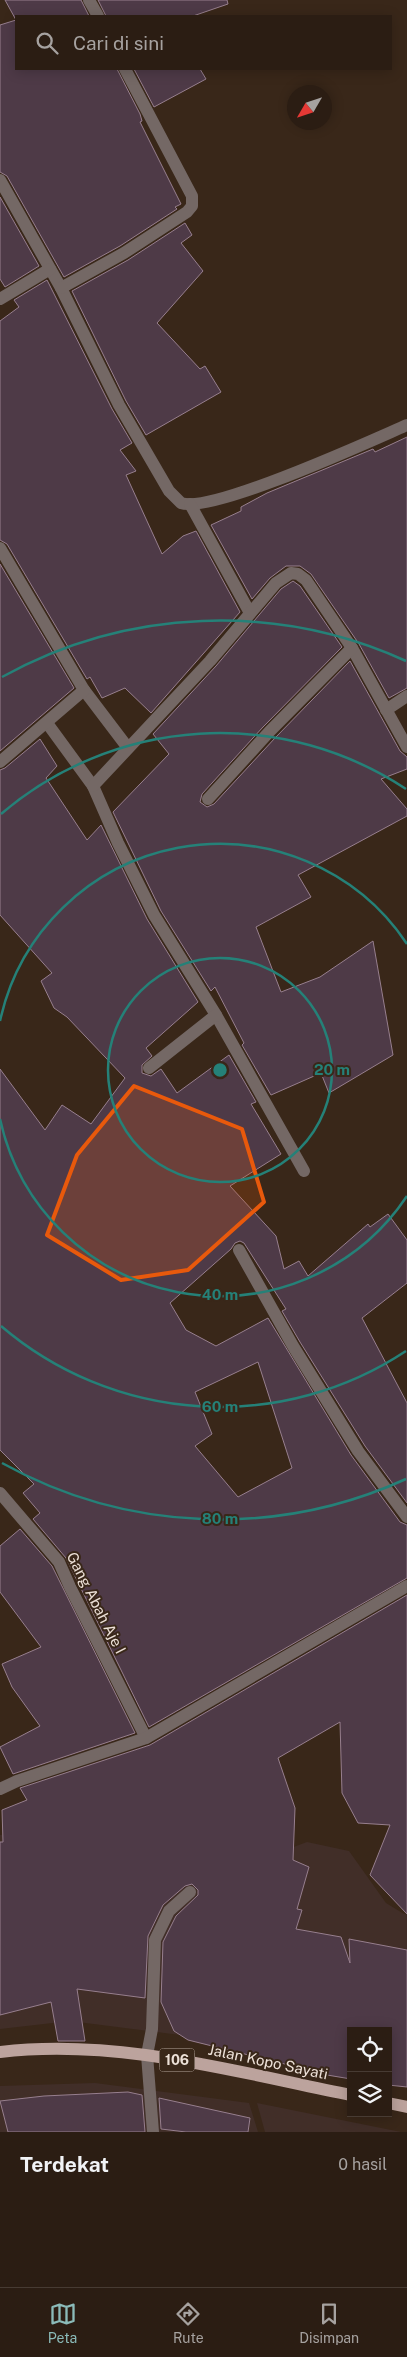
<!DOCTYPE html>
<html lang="id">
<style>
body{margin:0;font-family:"Public Sans",sans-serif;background:#372a21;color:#f1f3f6}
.controls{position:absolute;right:15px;bottom:15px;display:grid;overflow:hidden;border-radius:0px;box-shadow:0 2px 12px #0003}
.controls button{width:45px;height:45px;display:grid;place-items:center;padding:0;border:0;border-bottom:1px solid #473b33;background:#2b1d13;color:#f1f3f6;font:25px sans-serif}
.compass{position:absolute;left:287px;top:85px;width:45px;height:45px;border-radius:50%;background:#2b1d13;box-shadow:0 2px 12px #0003;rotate:231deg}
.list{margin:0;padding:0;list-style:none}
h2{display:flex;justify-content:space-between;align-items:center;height:65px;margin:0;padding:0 20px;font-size:21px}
h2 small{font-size:16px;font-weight:400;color:#a6a2a0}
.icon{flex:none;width:28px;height:28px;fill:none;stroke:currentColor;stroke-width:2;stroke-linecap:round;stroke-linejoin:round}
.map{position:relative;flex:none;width:407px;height:2132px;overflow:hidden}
.search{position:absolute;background:#2b1d13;box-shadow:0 2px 12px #0003;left:15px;right:15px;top:15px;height:55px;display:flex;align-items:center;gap:12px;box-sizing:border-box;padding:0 18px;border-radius:0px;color:#a6a2a0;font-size:19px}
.sheet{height:155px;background:#2b1d13}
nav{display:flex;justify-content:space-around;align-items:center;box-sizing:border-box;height:70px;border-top:1px solid #473b33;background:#2b1d13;font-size:14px;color:#a6a2a0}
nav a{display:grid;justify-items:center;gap:2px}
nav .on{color:#8bbbb9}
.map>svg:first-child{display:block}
</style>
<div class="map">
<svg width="407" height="2132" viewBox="0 0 407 2132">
<rect width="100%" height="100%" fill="#392719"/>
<g fill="#412e28">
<path d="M75,1826L259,1860L307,1842L349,1851L386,1903L404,1914L407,1913V2081L388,2031L196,2037L70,2021L0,2029V1835Z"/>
<path d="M95,2083L249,2103L258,2132H0V2086Z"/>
<path d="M257,2103L401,2132H265Z"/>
</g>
<g fill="#4e3a47" stroke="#977f8e" fill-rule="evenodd">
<path d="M5,0H81L89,16H16V69H117L140,114L142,121L140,122L181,204L175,207L177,209L120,246L64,277L7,176L0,172V25L16,20Z"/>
<path d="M98,0H227L228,4L193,16H106Z"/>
<path d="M134,69H200L206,79L154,107Z"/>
<path d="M0,197L39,266L5,287L0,279Z"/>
<path d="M185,223L192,235L181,243L203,271L157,323L200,369L205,366L221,392L146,435L126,401L72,291L128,260Z"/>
<path d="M47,280L112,409L132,443L120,450L136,471L126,475L162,554L183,536L196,531L240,612L151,713L125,688L102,698L90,677L87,679L7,544L0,540V321L19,307L14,300Z"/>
<path d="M407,437V688L389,698L359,644L311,574L300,566H286L270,578L252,599L211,525L241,511V507L267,493L373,449L375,452Z"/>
<path d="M0,564L74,688L0,751Z"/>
<path d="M293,581L300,586L342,647L263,727L202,794L200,802L207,807L214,804L275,738L350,661L400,751L407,757V769L381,779L407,809V816L298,875L311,897L256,927L281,992L320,977L373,941L393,1055L329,1093L321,1073L271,1095L242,1045L244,1043L215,987L211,991L161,911L113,812L169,754L153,734L216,666L281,589Z"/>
<path d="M40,739L57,766L46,778L87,840L101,825L147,919L198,1002L146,1048L152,1056L142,1065V1073L151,1076L161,1069L177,1093L229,1055L256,1102L251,1104L281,1154L230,1186L276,1236L284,1269L299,1261L308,1276L368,1224L370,1227L388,1214L407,1240V1283L362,1318L407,1403V1503L365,1446L300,1342L282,1311L286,1309L244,1243L240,1241L235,1243L231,1249L170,1303L186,1330L216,1346L268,1318L351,1455L400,1522L407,1525V1578L149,1727L66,1558L33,1519L40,1513L23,1493L34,1484L0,1450V1069L45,1130L62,1105L91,1124L125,1078L67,1017L54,1008L41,981L52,973L0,915V770L5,768ZM258,1362L292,1468L238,1497L195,1446L212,1434L195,1392Z"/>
<path d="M20,1529L52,1566L135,1733L13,1774L0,1747L40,1726L12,1687L2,1664L41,1647L0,1592V1546Z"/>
<path d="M407,1595V1914L370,1875L390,1825L358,1823L342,1793L340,1722L278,1758L295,1808L293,1860L309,1867L297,1909L302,1910L296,1929L341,1937L350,1963L349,1939L407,1950V2087L388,2085V2031H351V2079L309,2072V2070L188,2040L174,2031L161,2002L163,1942L176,1916L198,1895V1890L192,1884L185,1886L163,1905L148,1936L145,1998L77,1989L85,2041H58L51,2002L0,2015V1842H3L2,1810L27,1800L20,1788L150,1745Z"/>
<path d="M128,2092L142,2095L145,2132H8L0,2101L44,2096Z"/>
<path d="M159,2098L250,2118L248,2132H186L161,2129Z"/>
</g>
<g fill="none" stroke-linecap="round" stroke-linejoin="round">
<path stroke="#746865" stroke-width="12" d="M147,2055L152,2029L155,1940L169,1911L190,1892"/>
<g stroke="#746865" stroke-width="12">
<path d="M89,0L98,16"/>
<path d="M0,180L61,288L119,405L169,491L181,503C212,514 370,441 407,425"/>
<path d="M61,288L124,253L187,212L192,206V196L125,69"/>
<path d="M0,299L50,269"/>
<path d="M190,504L250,613"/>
<path d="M0,548L84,690L128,748"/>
<path d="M386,710L407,696"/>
<path d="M47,723L93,786L118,843L154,915L216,1015L304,1171"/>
<path d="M0,762L84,690"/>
<path d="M93,786L210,661L276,583L291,573L298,574L306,580L352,648L407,747"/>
<path d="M208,799L269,732L352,648"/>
<path d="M149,1068L216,1015"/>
<path d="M239,1250L293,1346L358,1451L407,1517"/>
<path d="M0,1493L59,1562L70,1587L146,1738"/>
<path d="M0,1789L17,1781L146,1738L407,1586"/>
<path d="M147,2055L153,2132"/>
</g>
<g stroke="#bca39d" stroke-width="12">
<path d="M0,2052C118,2038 236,2072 351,2095"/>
<path d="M388,2103L407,2107"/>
</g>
</g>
<path fill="#e8590c" fill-opacity="0.2" stroke="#e8590c" stroke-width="4" stroke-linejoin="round" d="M134,1086L242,1129L264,1202L188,1270L121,1280L47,1235L77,1155Z"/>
<g fill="none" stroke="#258178" stroke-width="2.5">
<circle cx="220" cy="1070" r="112"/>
<path d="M407 1196A225 225 0 0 1 0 1119M0 1021A225 225 0 0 1 407 944"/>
<path d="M406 1351A337 337 0 0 1 1 1326M1 814A337 337 0 0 1 406 789"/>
<path d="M406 1479A449 449 0 0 1 2 1463M2 677A449 449 0 0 1 406 661"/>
</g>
<g text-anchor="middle" stroke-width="4" stroke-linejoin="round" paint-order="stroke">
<rect fill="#392719" stroke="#b6a89e" stroke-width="1" x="159.5" y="2048.5" width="35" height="23" rx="4"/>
<g font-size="14" font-weight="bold" fill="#ece0d7">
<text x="177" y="2065">106</text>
</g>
<g font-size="15" fill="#ece0d7" stroke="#392719">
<text transform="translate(96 1603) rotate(63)" y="5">Gang Abah Aje I</text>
<text transform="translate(268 2062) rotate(12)" y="5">Jalan Kopo Sayati</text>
</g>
</g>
<circle cx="220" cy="1070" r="8" fill="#258178" stroke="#392719" stroke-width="2.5"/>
<g font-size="15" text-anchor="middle" font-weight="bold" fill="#258178" stroke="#392719" stroke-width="4" stroke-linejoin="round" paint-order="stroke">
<text x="332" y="1075">20 m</text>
<text x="220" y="1300">40 m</text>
<text x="220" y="1412">60 m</text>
<text x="220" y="1524">80 m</text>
</g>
</svg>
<div class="controls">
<button><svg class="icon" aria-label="locate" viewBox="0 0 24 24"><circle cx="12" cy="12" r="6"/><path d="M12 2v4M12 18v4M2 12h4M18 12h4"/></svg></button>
<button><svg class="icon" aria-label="layers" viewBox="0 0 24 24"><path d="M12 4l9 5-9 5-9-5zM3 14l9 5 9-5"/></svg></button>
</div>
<svg class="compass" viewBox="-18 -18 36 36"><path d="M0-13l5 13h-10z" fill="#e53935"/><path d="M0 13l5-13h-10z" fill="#a6a2a0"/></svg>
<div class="search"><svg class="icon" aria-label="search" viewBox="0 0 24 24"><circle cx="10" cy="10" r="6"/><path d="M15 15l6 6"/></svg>Cari di sini</div>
</div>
<section class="sheet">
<h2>Terdekat<small>0 hasil</small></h2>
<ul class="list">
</ul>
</section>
<nav>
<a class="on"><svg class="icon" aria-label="map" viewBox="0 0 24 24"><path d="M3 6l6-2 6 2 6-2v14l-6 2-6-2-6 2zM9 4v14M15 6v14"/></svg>Peta</a>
<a><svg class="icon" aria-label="directions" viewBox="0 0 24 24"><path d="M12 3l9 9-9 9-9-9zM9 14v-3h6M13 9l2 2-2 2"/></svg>Rute</a>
<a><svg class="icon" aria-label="saved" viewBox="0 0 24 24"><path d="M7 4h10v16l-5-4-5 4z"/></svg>Disimpan</a>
</nav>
